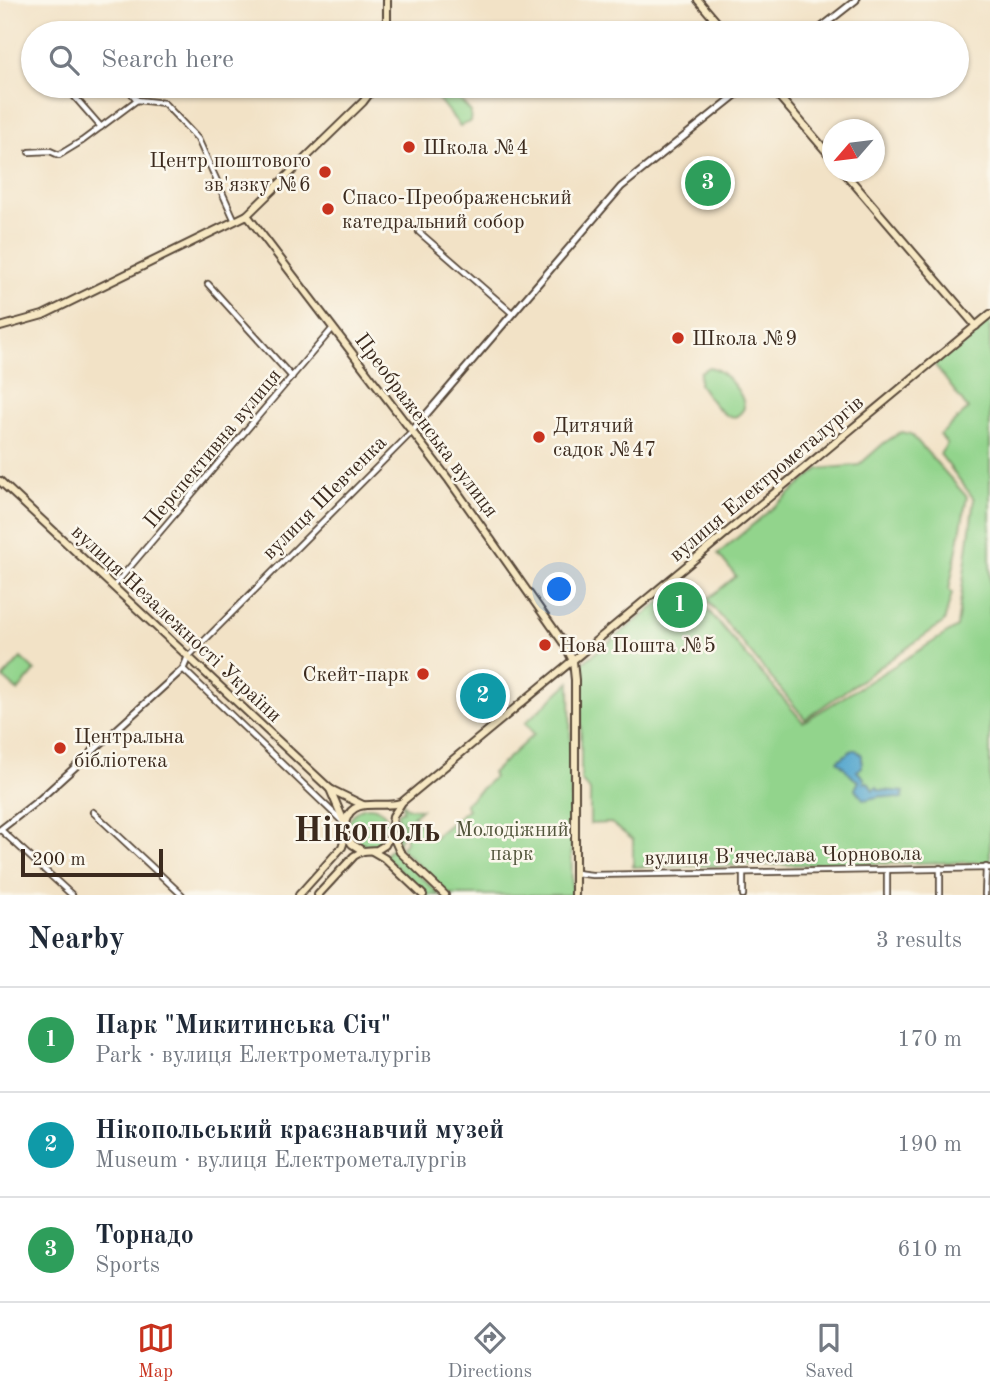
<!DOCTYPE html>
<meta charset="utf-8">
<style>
body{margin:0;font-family:"Old Standard TT",serif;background:#f2f2f3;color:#1f2937}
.compass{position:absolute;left:822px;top:119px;width:63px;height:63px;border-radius:50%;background:#fff;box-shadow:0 2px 5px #0004;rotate:242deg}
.scale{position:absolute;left:21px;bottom:18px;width:142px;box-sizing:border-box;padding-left:7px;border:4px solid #3b2a1e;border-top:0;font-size:19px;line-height:24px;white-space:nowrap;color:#3b2a1e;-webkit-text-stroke:5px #fbf7ec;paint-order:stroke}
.you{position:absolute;left:560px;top:590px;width:24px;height:24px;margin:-18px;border:5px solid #fff;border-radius:50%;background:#1a73e8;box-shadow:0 0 0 10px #1a73e833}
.badge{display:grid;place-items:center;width:46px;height:46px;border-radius:50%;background:#c8321e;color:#fff;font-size:23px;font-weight:700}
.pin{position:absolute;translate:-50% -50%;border:4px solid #fff;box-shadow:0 2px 7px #0006}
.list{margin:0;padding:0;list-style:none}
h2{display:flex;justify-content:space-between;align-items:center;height:91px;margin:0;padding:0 28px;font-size:30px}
h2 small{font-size:23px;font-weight:400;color:#747a83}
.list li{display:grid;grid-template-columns:46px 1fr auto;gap:21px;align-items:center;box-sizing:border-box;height:105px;padding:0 28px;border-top:2px solid #e0e1e3}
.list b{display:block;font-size:26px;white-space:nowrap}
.list p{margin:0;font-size:23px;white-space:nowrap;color:#747a83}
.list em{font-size:23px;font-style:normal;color:#747a83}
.icon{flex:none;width:38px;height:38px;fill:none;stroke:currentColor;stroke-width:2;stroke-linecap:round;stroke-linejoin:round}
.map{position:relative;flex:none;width:990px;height:895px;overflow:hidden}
.search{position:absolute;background:#fff;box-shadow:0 2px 5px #0004;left:21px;right:21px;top:21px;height:77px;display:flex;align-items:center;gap:18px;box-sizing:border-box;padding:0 24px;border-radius:38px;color:#747a83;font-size:26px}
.sheet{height:406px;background:#fff}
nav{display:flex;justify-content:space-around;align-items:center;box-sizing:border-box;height:98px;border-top:2px solid #e0e1e3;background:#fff;font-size:19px;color:#747a83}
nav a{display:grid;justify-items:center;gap:4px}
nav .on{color:#c8321e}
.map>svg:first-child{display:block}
</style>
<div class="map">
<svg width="990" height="895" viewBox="0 0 990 895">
<rect width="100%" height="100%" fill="#fbf7ec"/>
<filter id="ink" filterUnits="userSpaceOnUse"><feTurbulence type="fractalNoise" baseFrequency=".0143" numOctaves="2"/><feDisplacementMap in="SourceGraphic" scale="14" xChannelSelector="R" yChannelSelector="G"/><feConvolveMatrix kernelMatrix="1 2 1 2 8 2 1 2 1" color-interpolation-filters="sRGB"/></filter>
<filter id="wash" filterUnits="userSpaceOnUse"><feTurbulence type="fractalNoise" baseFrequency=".00686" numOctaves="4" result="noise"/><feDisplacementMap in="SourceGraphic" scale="28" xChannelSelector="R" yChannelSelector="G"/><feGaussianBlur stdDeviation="1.57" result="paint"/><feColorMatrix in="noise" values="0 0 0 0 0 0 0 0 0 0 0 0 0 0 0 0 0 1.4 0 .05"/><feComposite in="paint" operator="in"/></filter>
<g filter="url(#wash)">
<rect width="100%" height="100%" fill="#f2e2c6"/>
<g fill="#92d48c" stroke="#667f55" stroke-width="2">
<path d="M433,86H448L471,112L470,122L460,126L433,93Z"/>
<path d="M990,318V862L633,867V840L611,823L590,824V791L581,780V664L685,583L803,722L957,627L974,499L940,454L947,444L940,435L968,409L934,364Z"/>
<path d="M709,367C723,369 745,394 744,408C730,434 708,396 699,384L700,372Z"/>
<path d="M901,432L911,434L967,497L949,590L952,593L944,622L805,719L707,600L736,576L718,554L819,469L859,465L884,443Z"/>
<path d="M21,658L35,671L18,691L3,678Z"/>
<path d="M570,682L572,895H450L400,848L406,842L403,818V832L398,844L396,838L398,812L403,810L402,802L407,808L421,809L413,816L432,839L468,809L465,804L494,777L492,773L534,734L525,723Z"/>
<circle cx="369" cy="827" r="20"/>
<path d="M392,848L440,895H425L384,856Z"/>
</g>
<path fill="#51a5cd" stroke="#466876" stroke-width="2" d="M852,750H856L862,755V767L857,771L864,778V783L868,782L873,790L877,787L879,790L904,792L902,799L882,796L864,800L855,789L859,781C849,778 847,767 838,762V760Z"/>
</g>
<g filter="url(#ink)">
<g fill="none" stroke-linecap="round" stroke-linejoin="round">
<g stroke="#564637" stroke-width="8">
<g id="minor">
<path d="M79,31L81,33"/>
<path d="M126,86L137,100"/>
<path d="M74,96L101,127"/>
<path d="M29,152L50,151L59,155L82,141L137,100L164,103L198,139L235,221"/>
<path d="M419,232L512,313"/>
<path d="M208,284L292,377"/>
<path d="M113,587L333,328"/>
<path d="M188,657L412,432"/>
<path d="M183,669L342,821"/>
<path d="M93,812L182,895"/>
<path d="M1,830L72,895"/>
<path d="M887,870V895"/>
<path d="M576,873L592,875L990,868"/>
<path d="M743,895V873"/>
<path d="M940,895V868"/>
<path d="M985,895L986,867"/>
</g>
</g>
<g stroke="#564637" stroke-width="9">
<g id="tertiary">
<path d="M814,33L856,0"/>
<path d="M412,431L621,187L747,86"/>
<path d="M0,830L40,799L183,669L188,657"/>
</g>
</g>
<g stroke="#564637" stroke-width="10">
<g id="secondary">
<path d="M698,0L726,33"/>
<path d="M387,33V0"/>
<path d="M770,86L832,158"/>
<path d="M844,172L976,326"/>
<path d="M247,215L449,480L565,645L573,661L575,680V895"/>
<path d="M0,327L43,315L247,215L363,102L375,86"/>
<path d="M0,481L330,789L363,805"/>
<path d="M330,789L345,824"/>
<path d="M392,834L400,852L445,895"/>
<path d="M346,835L352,844L363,851"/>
<path d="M372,851L384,858L423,895"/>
<path d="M299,895L342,847C346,838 343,829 346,820C354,796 381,809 400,803"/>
<path d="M318,895L354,856L363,851L377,850L385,845L391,833L393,816L402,802L990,314"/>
</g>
</g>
<use href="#minor" stroke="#fff" stroke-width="4.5"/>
<use href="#tertiary" stroke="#fff" stroke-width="5"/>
<use href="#secondary" stroke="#f7e8c3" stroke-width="6"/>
</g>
</g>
<g fill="#c8321e" stroke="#fbf7ec" stroke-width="2.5">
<circle cx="409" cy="147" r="7"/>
<circle cx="325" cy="172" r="7"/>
<circle cx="328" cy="209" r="7"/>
<circle cx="678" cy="338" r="7"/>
<circle cx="539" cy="437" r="7"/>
<circle cx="545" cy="645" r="7"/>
<circle cx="423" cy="674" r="7"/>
<circle cx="60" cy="748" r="7"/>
</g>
<g text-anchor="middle" stroke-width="5" stroke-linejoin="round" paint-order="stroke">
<g font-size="21" fill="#3b2a1e" stroke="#fbf7ec" text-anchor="start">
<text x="423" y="154">Школа №4</text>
<text x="311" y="167" text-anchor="end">Центр поштового<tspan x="311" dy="24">зв'язку №6</tspan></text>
<text x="342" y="204">Спасо-Преображенський<tspan x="342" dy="24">катедральний собор</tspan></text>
<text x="692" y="345">Школа №9</text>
<text x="553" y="432">Дитячий<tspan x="553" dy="24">садок №47</tspan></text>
<text x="559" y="652">Нова Пошта №5</text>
<text x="409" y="681" text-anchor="end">Скейт-парк</text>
<text x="74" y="743">Центральна<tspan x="74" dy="24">бібліотека</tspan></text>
</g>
<g font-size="21" fill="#3b2a1e" stroke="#fbf7ec">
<text transform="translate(427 425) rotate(53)" y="7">Преображенська вулиця</text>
<text transform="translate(212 448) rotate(-50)" y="7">Перспективна вулиця</text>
<text transform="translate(766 478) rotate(-40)" y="7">вулиця Електрометалургів</text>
<text transform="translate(324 497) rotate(-45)" y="7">вулиця Шевченка</text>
<text transform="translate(177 623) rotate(43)" y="7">вулиця Незалежності України</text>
<text transform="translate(783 855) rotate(-1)" y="7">вулиця В'ячеслава Чорновола</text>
</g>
<g font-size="21" fill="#51543a" stroke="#fbf7ec">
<text x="512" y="836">Молодіжний<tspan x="512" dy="24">парк</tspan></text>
</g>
<g font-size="35" font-weight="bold" fill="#3b2a1e" stroke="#fbf7ec">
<text x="367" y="841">Нікополь</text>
</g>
</g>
</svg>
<svg class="compass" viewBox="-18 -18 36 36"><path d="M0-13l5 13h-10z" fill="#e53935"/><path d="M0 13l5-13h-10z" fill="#747a83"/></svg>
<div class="scale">200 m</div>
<div class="you"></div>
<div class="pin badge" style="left:680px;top:605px;background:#2e9e5b">1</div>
<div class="pin badge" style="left:483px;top:696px;background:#0f9aa8">2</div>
<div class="pin badge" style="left:708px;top:183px;background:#2e9e5b">3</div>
<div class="search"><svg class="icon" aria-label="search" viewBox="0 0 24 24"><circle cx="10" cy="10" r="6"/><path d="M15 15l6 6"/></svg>Search here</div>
</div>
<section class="sheet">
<h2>Nearby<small>3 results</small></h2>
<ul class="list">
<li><span class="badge" style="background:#2e9e5b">1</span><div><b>Парк &quot;Микитинська Січ&quot;</b><p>Park · вулиця Електрометалургів</p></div><em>170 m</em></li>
<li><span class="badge" style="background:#0f9aa8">2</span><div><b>Нiкопольський краєзнавчий музей</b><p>Museum · вулиця Електрометалургів</p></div><em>190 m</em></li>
<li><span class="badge" style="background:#2e9e5b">3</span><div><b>Торнадо</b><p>Sports</p></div><em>610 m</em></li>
</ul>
</section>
<nav>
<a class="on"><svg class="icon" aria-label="map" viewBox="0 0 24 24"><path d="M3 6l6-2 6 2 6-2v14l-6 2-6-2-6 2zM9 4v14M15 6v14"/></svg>Map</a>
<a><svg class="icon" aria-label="directions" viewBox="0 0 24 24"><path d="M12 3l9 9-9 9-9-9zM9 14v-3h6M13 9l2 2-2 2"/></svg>Directions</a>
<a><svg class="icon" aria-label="saved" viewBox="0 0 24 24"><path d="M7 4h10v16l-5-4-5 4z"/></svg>Saved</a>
</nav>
